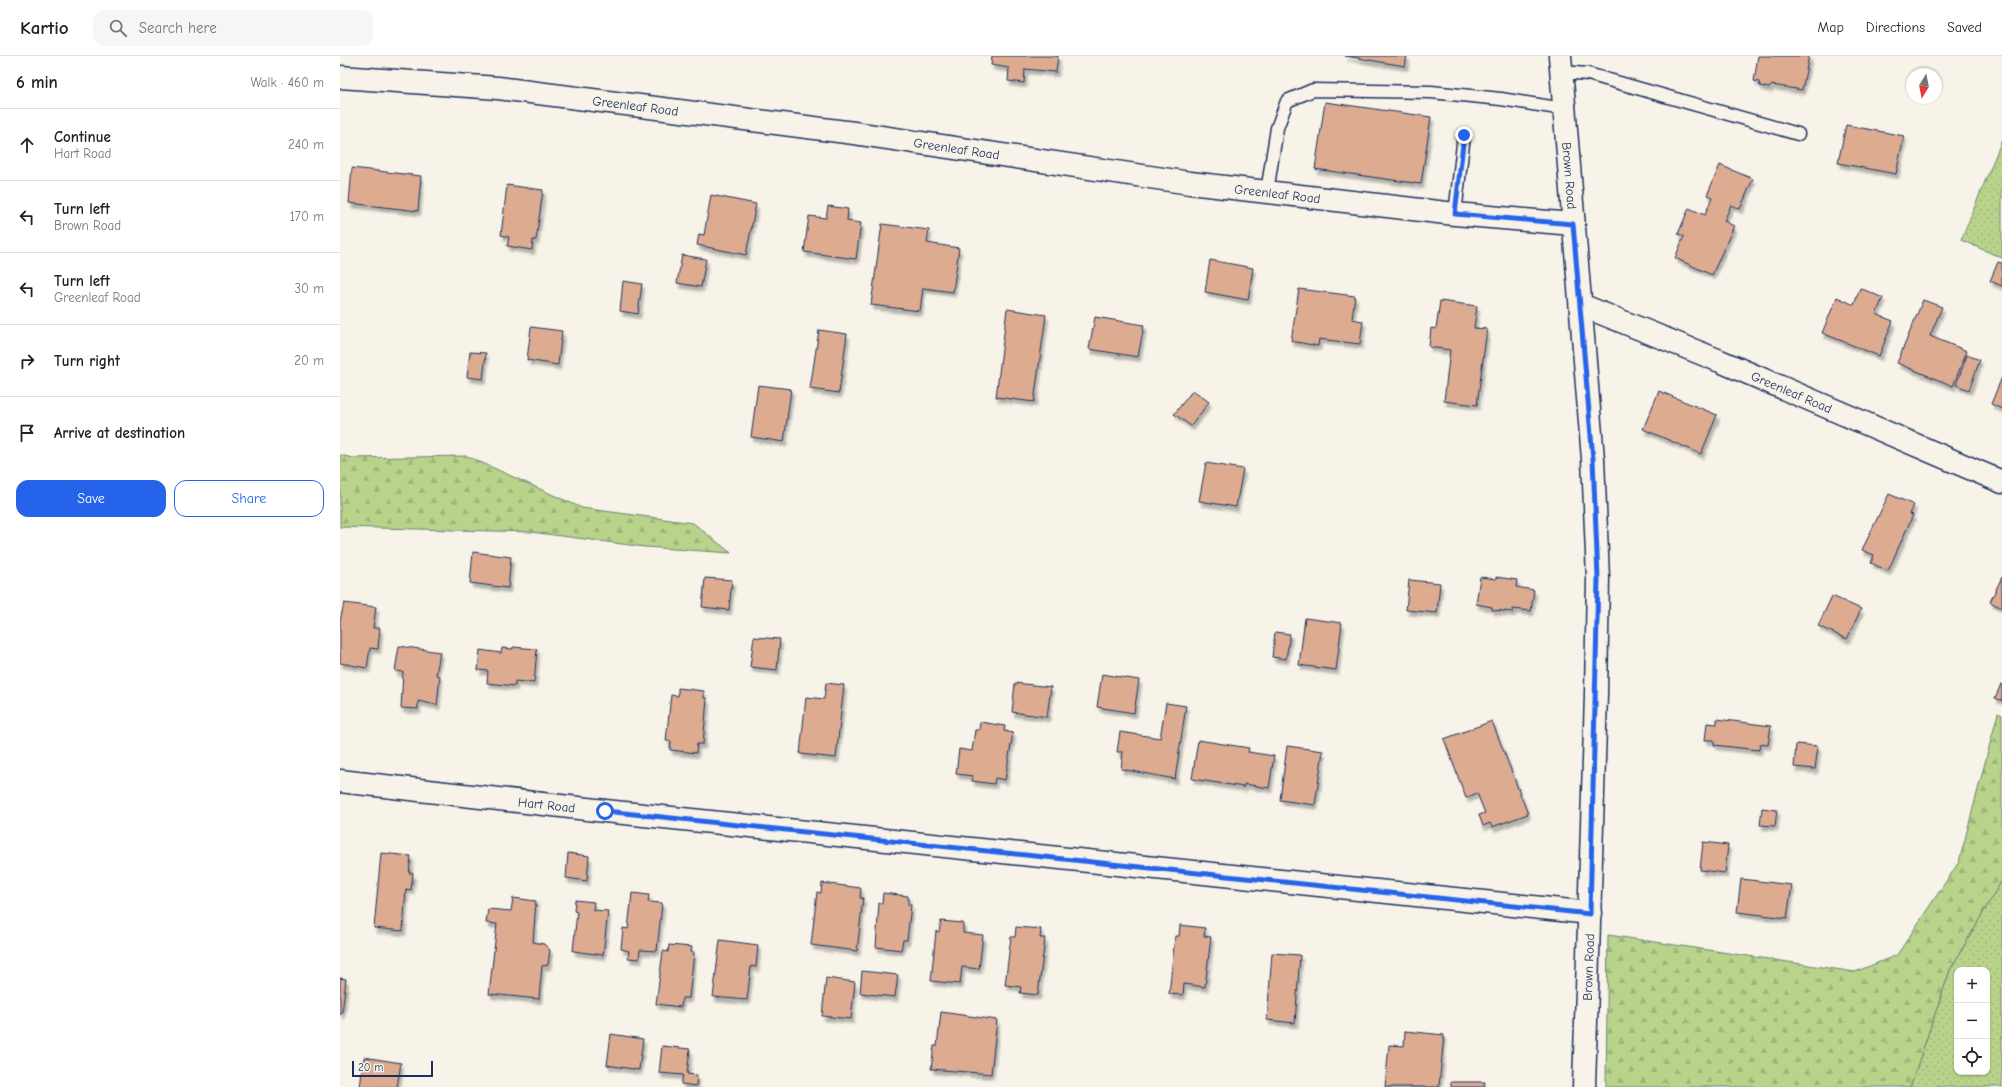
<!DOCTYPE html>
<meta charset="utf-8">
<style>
body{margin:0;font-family:"Comic Neue",sans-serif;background:#f6f6f6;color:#222}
.controls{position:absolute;right:12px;bottom:12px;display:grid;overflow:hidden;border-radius:8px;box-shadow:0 1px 3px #0004}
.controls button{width:36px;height:36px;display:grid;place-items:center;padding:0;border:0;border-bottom:1px solid #e0e0e0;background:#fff;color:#222;font:20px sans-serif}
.compass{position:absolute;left:1566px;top:12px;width:36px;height:36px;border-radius:50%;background:#fff;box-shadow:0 1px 3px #0004;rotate:190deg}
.scale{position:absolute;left:12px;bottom:10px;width:81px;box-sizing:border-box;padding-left:4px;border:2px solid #1b2f5e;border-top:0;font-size:11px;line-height:14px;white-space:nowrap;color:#1b2f5e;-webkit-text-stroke:3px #f7f3e8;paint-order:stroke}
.stop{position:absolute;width:12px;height:12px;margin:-9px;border:3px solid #2563eb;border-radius:50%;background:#fff}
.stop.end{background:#2563eb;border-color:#fff;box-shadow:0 1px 4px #0008}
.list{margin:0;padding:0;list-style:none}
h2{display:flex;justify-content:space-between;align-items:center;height:52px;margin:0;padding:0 16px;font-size:17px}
h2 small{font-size:13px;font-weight:400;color:#767676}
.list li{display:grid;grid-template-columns:26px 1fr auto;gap:12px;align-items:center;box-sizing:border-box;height:72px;padding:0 16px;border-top:1px solid #e0e0e0}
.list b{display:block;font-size:15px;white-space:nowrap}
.list p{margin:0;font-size:13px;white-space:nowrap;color:#767676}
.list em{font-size:13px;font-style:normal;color:#767676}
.actions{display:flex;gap:8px;padding:12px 16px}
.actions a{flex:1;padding:9px 0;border:1px solid #2563eb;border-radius:12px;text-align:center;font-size:14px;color:#2563eb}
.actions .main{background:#2563eb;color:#fff}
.icon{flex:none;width:22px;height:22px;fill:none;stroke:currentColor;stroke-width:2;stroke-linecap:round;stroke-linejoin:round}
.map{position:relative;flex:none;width:1662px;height:1031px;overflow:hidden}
header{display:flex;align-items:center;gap:24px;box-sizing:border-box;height:56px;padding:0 20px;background:#fff;border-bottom:1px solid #e0e0e0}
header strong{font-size:19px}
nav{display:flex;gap:22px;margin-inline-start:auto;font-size:14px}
.search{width:280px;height:36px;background:#f6f6f6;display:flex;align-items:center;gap:10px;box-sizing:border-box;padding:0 14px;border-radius:12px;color:#767676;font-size:15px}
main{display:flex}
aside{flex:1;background:#fff}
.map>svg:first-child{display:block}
</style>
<header>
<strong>Kartio</strong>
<div class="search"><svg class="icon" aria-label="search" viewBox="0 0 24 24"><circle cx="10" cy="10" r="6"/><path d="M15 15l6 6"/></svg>Search here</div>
<nav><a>Map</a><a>Directions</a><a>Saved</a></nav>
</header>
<main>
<aside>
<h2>6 min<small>Walk · 460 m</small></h2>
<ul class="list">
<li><svg class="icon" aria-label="ahead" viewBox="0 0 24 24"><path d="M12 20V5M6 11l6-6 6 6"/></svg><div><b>Continue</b><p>Hart Road</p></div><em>240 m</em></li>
<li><svg class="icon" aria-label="left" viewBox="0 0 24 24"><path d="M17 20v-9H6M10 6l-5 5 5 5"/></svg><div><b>Turn left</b><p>Brown Road</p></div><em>170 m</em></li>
<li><svg class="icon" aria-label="left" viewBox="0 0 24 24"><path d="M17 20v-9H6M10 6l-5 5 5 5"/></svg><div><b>Turn left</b><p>Greenleaf Road</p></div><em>30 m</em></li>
<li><svg class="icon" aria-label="right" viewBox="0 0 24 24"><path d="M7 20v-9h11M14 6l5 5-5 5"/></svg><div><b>Turn right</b></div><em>20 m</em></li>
<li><svg class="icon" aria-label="arrive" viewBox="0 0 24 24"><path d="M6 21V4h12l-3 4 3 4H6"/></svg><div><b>Arrive at destination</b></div></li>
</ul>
<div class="actions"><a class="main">Save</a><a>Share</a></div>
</aside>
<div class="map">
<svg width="1662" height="1031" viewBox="0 0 1662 1031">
<defs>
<pattern id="grass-dots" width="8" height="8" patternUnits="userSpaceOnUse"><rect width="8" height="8" fill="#b9d38b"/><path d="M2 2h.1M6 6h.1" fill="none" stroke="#9eb57a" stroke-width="1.8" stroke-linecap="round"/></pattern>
<pattern id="forest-firs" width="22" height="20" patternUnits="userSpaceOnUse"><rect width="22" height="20" fill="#b9d38b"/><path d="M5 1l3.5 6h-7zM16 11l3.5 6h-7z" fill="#9eb57a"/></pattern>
<filter id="shadow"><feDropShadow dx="2.5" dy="4.5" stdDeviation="1" flood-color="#0004"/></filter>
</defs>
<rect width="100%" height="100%" fill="#f7f3e8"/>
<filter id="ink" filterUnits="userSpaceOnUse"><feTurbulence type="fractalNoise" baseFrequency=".025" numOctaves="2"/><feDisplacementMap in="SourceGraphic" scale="8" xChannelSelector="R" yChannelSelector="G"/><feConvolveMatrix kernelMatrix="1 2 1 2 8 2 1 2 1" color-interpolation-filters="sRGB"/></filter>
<g filter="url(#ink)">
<g fill="url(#grass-dots)" stroke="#6a8174" fill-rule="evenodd">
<path d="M1662,84V202L1621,184Z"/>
<path d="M1662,824V1031H1570L1610,914ZM1617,914H1647V1016H1617Z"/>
</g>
<g fill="url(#forest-firs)" stroke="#6a8174">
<path d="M0,399L13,402L127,400L242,452L353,467L391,497L305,491L191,476L0,471Z"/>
<path d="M1658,657L1662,659V824L1610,914L1570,1031H1266L1268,879L1515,916L1557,899L1619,806Z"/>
</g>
<g fill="#ddab90" stroke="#1b2f5e" filter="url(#shadow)">
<path d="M652,0H718L716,16L685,13L684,27L668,25L669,12L651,9Z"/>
<path d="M1005,0H1067L1065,10Z"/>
<path d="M1418,0H1469L1462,34L1432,29L1429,32L1420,30L1419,26L1414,25Z"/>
<path d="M985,46L1091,61L1081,128L975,113Z"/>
<path d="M1506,69L1564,80L1556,118L1498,107Z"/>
<path d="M1380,109L1413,123L1400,153L1391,149L1384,165L1394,170L1372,219L1335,202L1344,180L1338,178L1349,152L1365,159L1372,141L1367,139Z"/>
<path d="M12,112L81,120L78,155L9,147Z"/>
<path d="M167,129L203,134L196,184H193L192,194L167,190L169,181L161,179Z"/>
<path d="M371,139L416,148L406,199L357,189L359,178L364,179Z"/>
<path d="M488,150L508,153L507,165L521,167L516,203L464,196L469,160L486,162Z"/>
<path d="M542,168L589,174L587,187L619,192L613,236L583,232L580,255L531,249Z"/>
<path d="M342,199L366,203L361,231L337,227Z"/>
<path d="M870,204L913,212L908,244L865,236Z"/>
<path d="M1658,206L1662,207V230L1650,225Z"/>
<path d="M283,225L302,228L298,258L280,255Z"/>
<path d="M1520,232L1543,242L1536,258L1553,265L1539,300L1482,277L1497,241L1514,249Z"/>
<path d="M959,233L1015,240L1012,263L1023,265L1020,288L979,283L978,290L951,285Z"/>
<path d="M1583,244L1602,251L1590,280L1627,295L1613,330L1557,307Z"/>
<path d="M1100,245L1137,250L1134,272L1147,273L1137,349L1104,345L1110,294L1089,291L1091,272L1096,273Z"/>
<path d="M667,253L706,259L694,346L656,341Z"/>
<path d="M755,261L804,269L798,301L749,293Z"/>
<path d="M191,271L222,275L218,309L187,304Z"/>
<path d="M479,274L507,278L499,337L470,333Z"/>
<path d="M130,296L146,297L143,323L127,321Z"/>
<path d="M1627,299L1640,304L1629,334L1616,329Z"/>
<path d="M1662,321V353L1651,348Z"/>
<path d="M418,329L451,333L444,386L411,381Z"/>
<path d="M853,334L869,346L851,370L834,358Z"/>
<path d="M1319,335L1377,359L1361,398L1303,373Z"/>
<path d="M866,407L903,413L896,451L859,445Z"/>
<path d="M1549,438L1574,449L1570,458L1573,459L1548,515L1531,507L1534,499L1522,494Z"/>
<path d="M133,496L171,501L168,532L130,527Z"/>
<path d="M1140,521L1156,523V521L1177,524L1176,531L1194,534L1191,555L1173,553V556L1152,554V551L1136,548Z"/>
<path d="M1662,521V552L1650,546Z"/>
<path d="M365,522L392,524L389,554L362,551Z"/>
<path d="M1069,524L1100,527L1097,557L1066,554Z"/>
<path d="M1492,540L1521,553L1507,583L1478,570Z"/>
<path d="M4,547L36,551L33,572H40L38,593L30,592L27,612L0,607V565Z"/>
<path d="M965,562L1002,567L996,614L959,609Z"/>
<path d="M935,576L950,578L946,603L932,601Z"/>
<path d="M414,581L440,583L437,614L410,611Z"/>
<path d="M59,590L100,596L96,619L100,620L97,649L78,645V653L61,652L63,616L55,615Z"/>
<path d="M173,591L197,593L194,627L175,625V630L147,627L148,615L138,614L140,594L161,597L162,592L173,593Z"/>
<path d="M762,618L799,624L794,657L757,651Z"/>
<path d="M486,627L504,629L496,702L460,698L466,641L484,643Z"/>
<path d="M675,627L711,631L707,661L672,656Z"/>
<path d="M1661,628H1662V645L1655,642Z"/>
<path d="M338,632L364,635V642L367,643L363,688H357L356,697L330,694L331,685H326L331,639L338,640Z"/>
<path d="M826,647L846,650L835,723L781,713L783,696H777L780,676L820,682Z"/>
<path d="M1377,663L1431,670L1428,689L1420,688L1419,694L1374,689V684H1365L1367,667L1377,668Z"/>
<path d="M1152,665L1188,758L1152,771L1150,767L1143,770L1139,759L1145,757L1137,737L1126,742L1104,683Z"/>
<path d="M640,666L665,670L664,675L673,677L665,724L655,722L654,728L632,725L633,720L616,718L619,693L632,695L635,674H639Z"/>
<path d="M858,684L909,692L908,696L934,700L929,732L904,728V731L852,723Z"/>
<path d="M1456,688L1478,690L1475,713L1454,711Z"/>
<path d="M947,690L983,695L975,749L940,744Z"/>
<path d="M1422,752L1437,754L1435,770L1420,769Z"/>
<path d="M1363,786L1388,789L1385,817L1360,814Z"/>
<path d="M41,797L71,800L69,817H73L71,834L66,833L63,875L34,872Z"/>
<path d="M228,797L249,800L247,825L226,822Z"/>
<path d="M1401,823L1452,829L1447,862L1397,856Z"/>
<path d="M482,827L521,832L520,842H523L517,895L471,889L477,836L481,837Z"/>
<path d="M292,837L309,839L308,846L322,847L317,895L300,894L299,903L288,902L289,895L281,893L283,872L288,873Z"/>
<path d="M543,837L568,840V849H571L567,884H563L561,894L536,891L539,847H542Z"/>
<path d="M173,842L196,845L193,886L204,888L210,894L208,909L202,910L199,943L149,938L157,868L146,867L148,853L171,855Z"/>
<path d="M235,844L254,846L253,854L268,855L263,899L233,895L237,856L234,855Z"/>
<path d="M601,865L623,867V877L643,879L639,913L622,911L620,928L591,925L596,875L599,876Z"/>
<path d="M840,869L865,872L864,880L871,881L865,931L844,928L843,939L829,938L835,880H839Z"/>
<path d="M676,871L701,873L700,882H705L698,939L680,937L681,931L665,929L671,881H675Z"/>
<path d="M380,884L418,889L416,911L411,910L407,944L373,941Z"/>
<path d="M329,889L352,891L351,896L354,897L349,942H342L341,951L316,948L323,895L328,896Z"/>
<path d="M932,897L960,899L955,967L927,964Z"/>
<path d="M522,915L558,919L555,941L520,937Z"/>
<path d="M0,922L6,923L2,958H0Z"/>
<path d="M486,922L515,926L511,963L482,960Z"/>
<path d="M601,956L657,964L651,1018L591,1013L594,990H597Z"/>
<path d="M1065,975L1104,979L1099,1031H1045L1049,989L1064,990Z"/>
<path d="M271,978L303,983L299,1014L267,1009Z"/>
<path d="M322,990L350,993L347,1018L357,1019L356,1030L341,1028L343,1019L319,1017Z"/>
<path d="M24,1001L61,1007L57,1031H20Z"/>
<path d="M1111,1026H1145L1144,1031H1111Z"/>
</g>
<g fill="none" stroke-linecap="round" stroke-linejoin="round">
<g stroke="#1b2f5e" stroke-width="15">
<g id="service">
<path d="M1221,16L1248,18L1458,78"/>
<path d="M927,136L937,72L947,45L973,34L1091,36L1161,43L1224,53"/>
<path d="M1115,158L1124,79"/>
</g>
</g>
<g stroke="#1b2f5e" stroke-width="25">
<g id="minor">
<path id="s1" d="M0,21L158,32L514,77L850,127L1115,158L1233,168"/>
<path id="s2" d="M1241,249L1380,305L1662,426"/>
</g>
</g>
<g stroke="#1b2f5e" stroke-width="25">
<g id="tertiary">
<path id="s3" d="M0,725L265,755L1250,857"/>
</g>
</g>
<g stroke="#1b2f5e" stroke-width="25">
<g id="secondary">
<path id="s4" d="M1220,0L1253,403L1258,522L1256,638L1244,1031"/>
</g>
</g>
<use href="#service" stroke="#f7f3e8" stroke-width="12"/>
<use href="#minor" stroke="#f7f3e8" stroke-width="22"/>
<use href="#tertiary" stroke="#f7f3e8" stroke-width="22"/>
<use href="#secondary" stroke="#f7f3e8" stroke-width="22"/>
</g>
</g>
<g fill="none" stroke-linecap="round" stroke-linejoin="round" filter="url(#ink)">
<path stroke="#2563eb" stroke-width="5" d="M265,755L1250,858L1258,522L1253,403L1233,168L1115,158L1124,79"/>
</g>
<g text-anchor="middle" stroke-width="3.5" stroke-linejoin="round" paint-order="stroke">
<g font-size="13" fill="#1b2f5e" stroke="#f7f3e8">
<text dy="5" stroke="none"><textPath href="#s1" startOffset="297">Greenleaf Road</textPath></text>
<text dy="5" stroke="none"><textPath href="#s1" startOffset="621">Greenleaf Road</textPath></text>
<text dy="5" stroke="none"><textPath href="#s4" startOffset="120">Brown Road</textPath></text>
<text dy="5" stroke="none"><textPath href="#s1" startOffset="945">Greenleaf Road</textPath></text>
<text dy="5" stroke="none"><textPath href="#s2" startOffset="228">Greenleaf Road</textPath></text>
<text dy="5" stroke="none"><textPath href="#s3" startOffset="208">Hart Road</textPath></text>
<text transform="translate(1248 911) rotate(-88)" y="5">Brown Road</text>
</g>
</g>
</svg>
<div class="controls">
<button>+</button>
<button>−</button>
<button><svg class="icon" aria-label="locate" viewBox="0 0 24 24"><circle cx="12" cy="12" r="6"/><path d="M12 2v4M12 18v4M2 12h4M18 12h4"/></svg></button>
</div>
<svg class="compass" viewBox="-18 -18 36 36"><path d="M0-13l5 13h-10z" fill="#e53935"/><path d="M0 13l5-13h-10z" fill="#767676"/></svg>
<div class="scale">20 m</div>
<div class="stop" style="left:265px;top:755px"></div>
<div class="stop end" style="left:1124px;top:79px"></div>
</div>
</main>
